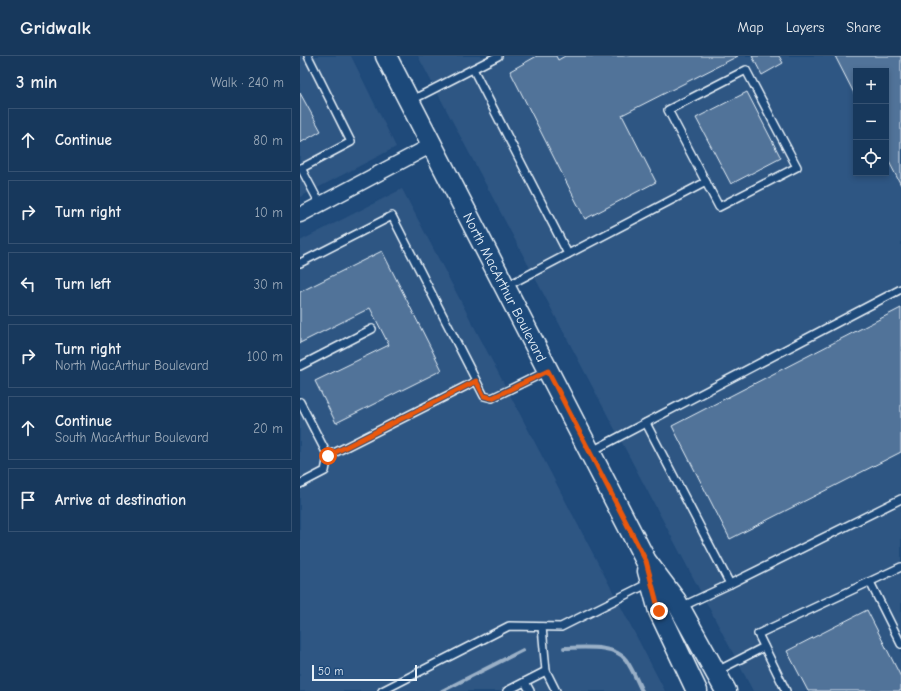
<!DOCTYPE html>
<meta charset="utf-8">
<style>
body{margin:0;font-family:"Comic Neue",sans-serif;background:#244365;color:#f1f3f6}
.controls{position:absolute;right:12px;top:12px;display:grid;overflow:hidden;border-radius:0px;box-shadow:0 2px 6px #0003}
.controls button{width:36px;height:36px;display:grid;place-items:center;padding:0;border:0;border-bottom:1px solid #365272;background:#17385c;color:#f1f3f6;font:20px sans-serif}
.scale{position:absolute;left:12px;bottom:10px;width:105px;box-sizing:border-box;padding-left:4px;border:2px solid #e8f1f8;border-top:0;font-size:11px;line-height:14px;white-space:nowrap;color:#e8f1f8;-webkit-text-stroke:3px #1f4a7a;paint-order:stroke}
.stop{position:absolute;width:12px;height:12px;margin:-9px;border:3px solid #ea580c;border-radius:50%;background:#fff}
.stop.end{background:#ea580c;border-color:#fff;box-shadow:0 1px 4px #0008}
.list{margin:0;padding:0;list-style:none}
h2{display:flex;justify-content:space-between;align-items:center;height:52px;margin:0;padding:0 16px;font-size:17px}
h2 small{font-size:13px;font-weight:400;color:#9eacbb}
.list li{display:grid;grid-template-columns:26px 1fr auto;gap:12px;align-items:center;box-sizing:border-box;height:64px;margin:0 8px 8px;padding:0 8px;border:1px solid #365272;border-radius:0px}
.list b{display:block;font-size:15px;white-space:nowrap}
.list p{margin:0;font-size:13px;white-space:nowrap;color:#9eacbb}
.list em{font-size:13px;font-style:normal;color:#9eacbb}
.icon{flex:none;width:22px;height:22px;fill:none;stroke:currentColor;stroke-width:2;stroke-linecap:round;stroke-linejoin:round}
.map{position:relative;flex:none;width:601px;height:635px;overflow:hidden}
header{display:flex;align-items:center;gap:24px;box-sizing:border-box;height:56px;padding:0 20px;background:#17385c;border-bottom:1px solid #365272}
header strong{font-size:19px}
nav{display:flex;gap:22px;margin-inline-start:auto;font-size:14px}
main{display:flex}
aside{flex:1;background:#17385c}
.map>svg:first-child{display:block}
</style>
<header>
<strong>Gridwalk</strong>
<nav><a>Map</a><a>Layers</a><a>Share</a></nav>
</header>
<main>
<aside>
<h2>3 min<small>Walk · 240 m</small></h2>
<ul class="list">
<li><svg class="icon" aria-label="ahead" viewBox="0 0 24 24"><path d="M12 20V5M6 11l6-6 6 6"/></svg><div><b>Continue</b></div><em>80 m</em></li>
<li><svg class="icon" aria-label="right" viewBox="0 0 24 24"><path d="M7 20v-9h11M14 6l5 5-5 5"/></svg><div><b>Turn right</b></div><em>10 m</em></li>
<li><svg class="icon" aria-label="left" viewBox="0 0 24 24"><path d="M17 20v-9H6M10 6l-5 5 5 5"/></svg><div><b>Turn left</b></div><em>30 m</em></li>
<li><svg class="icon" aria-label="right" viewBox="0 0 24 24"><path d="M7 20v-9h11M14 6l5 5-5 5"/></svg><div><b>Turn right</b><p>North MacArthur Boulevard</p></div><em>100 m</em></li>
<li><svg class="icon" aria-label="ahead" viewBox="0 0 24 24"><path d="M12 20V5M6 11l6-6 6 6"/></svg><div><b>Continue</b><p>South MacArthur Boulevard</p></div><em>20 m</em></li>
<li><svg class="icon" aria-label="arrive" viewBox="0 0 24 24"><path d="M6 21V4h12l-3 4 3 4H6"/></svg><div><b>Arrive at destination</b></div></li>
</ul>
</aside>
<div class="map">
<svg width="601" height="635" viewBox="0 0 601 635">
<rect width="100%" height="100%" fill="#1f4a7a"/>
<filter id="ink" filterUnits="userSpaceOnUse"><feTurbulence type="fractalNoise" baseFrequency=".025" numOctaves="2"/><feDisplacementMap in="SourceGraphic" scale="8" xChannelSelector="R" yChannelSelector="G"/><feConvolveMatrix kernelMatrix="1 2 1 2 8 2 1 2 1" color-interpolation-filters="sRGB"/></filter>
<g filter="url(#ink)">
<g fill="#2e5683" fill-rule="evenodd">
<path d="M0,0H51L96,91L0,141Z"/>
<path d="M118,0H601V635H453ZM556,15H586V117H556Z"/>
<path d="M102,133L365,635H0V185Z"/>
</g>
<g fill="none" stroke-linecap="round" stroke-linejoin="round">
<g stroke="#9ab0c7" stroke-width="4">
<path d="M264,592C282,592 315,588 326,604C333,614 337,625 342,635"/>
<path d="M142,635L223,594"/>
</g>
</g>
<g fill="#517399" stroke="#e8f1f8">
<path d="M237,0H256L258,4L265,0H438L322,59L356,126L285,163L210,15Z"/>
<path d="M452,0H479L483,7L462,19Z"/>
<path d="M535,0H601V129L586,100V15H556V41Z"/>
<path d="M447,36L481,102L431,128L396,62Z"/>
<path d="M0,37L21,75L0,87Z"/>
<path d="M82,195L142,314L36,367L15,325L89,289L70,252L0,287V236Z"/>
<path d="M601,252V396L430,483L372,370Z"/>
<path d="M567,554L601,621V635H508L487,595Z"/>
</g>
<g fill="none" stroke-linecap="round" stroke-linejoin="round">
<g stroke="#e8f1f8" stroke-width="10">
<g id="service">
<path d="M173,13L268,198"/>
<path d="M446,14L497,111L419,151L368,54Z"/>
<path d="M110,45L198,0"/>
<path d="M1,112L20,148"/>
<path d="M0,113L51,86L8,0"/>
<path d="M0,207L92,160L184,340L192,342L247,315"/>
<path d="M205,231L406,126"/>
<path d="M0,310L72,273"/>
<path d="M0,346L28,400L176,325"/>
<path d="M346,367L430,528"/>
<path d="M292,395L601,233"/>
<path d="M0,428L25,415L28,400"/>
<path d="M570,526L601,588"/>
<path d="M381,551L430,528L601,443"/>
<path d="M242,571L246,615"/>
<path d="M417,615L464,591"/>
<path d="M225,626L230,635"/>
<path d="M82,635L209,570L261,571L349,527"/>
<path d="M207,635L246,615L256,635"/>
<path d="M486,635L458,578L601,511"/>
</g>
</g>
<g stroke="#e8f1f8" stroke-width="17">
<path id="minor" d="M0,159L132,89"/>
</g>
<g stroke="#e8f1f8" stroke-width="23">
<g id="secondary">
<path id="s1" d="M86,0L346,505L376,545L426,635"/>
<path d="M348,515L359,555L397,635"/>
</g>
</g>
<use href="#service" stroke="#1f4a7a" stroke-width="7"/>
<use href="#minor" stroke="#1f4a7a" stroke-width="14"/>
<use href="#secondary" stroke="#1f4a7a" stroke-width="20"/>
</g>
</g>
<g fill="none" stroke-linecap="round" stroke-linejoin="round" filter="url(#ink)">
<path stroke="#ea580c" stroke-width="5" d="M28,400L176,325L184,340L192,342L248,315L346,505L359,555"/>
</g>
<g text-anchor="middle" stroke-width="3" stroke-linejoin="round" paint-order="stroke">
<g font-size="14" fill="#e8f1f8" stroke="#1f4a7a">
<text dy="5" stroke="none"><textPath href="#s1" startOffset="260">North MacArthur Boulevard</textPath></text>
</g>
</g>
</svg>
<div class="controls">
<button>+</button>
<button>−</button>
<button><svg class="icon" aria-label="locate" viewBox="0 0 24 24"><circle cx="12" cy="12" r="6"/><path d="M12 2v4M12 18v4M2 12h4M18 12h4"/></svg></button>
</div>
<div class="scale">50 m</div>
<div class="stop" style="left:28px;top:400px"></div>
<div class="stop end" style="left:359px;top:555px"></div>
</div>
</main>
